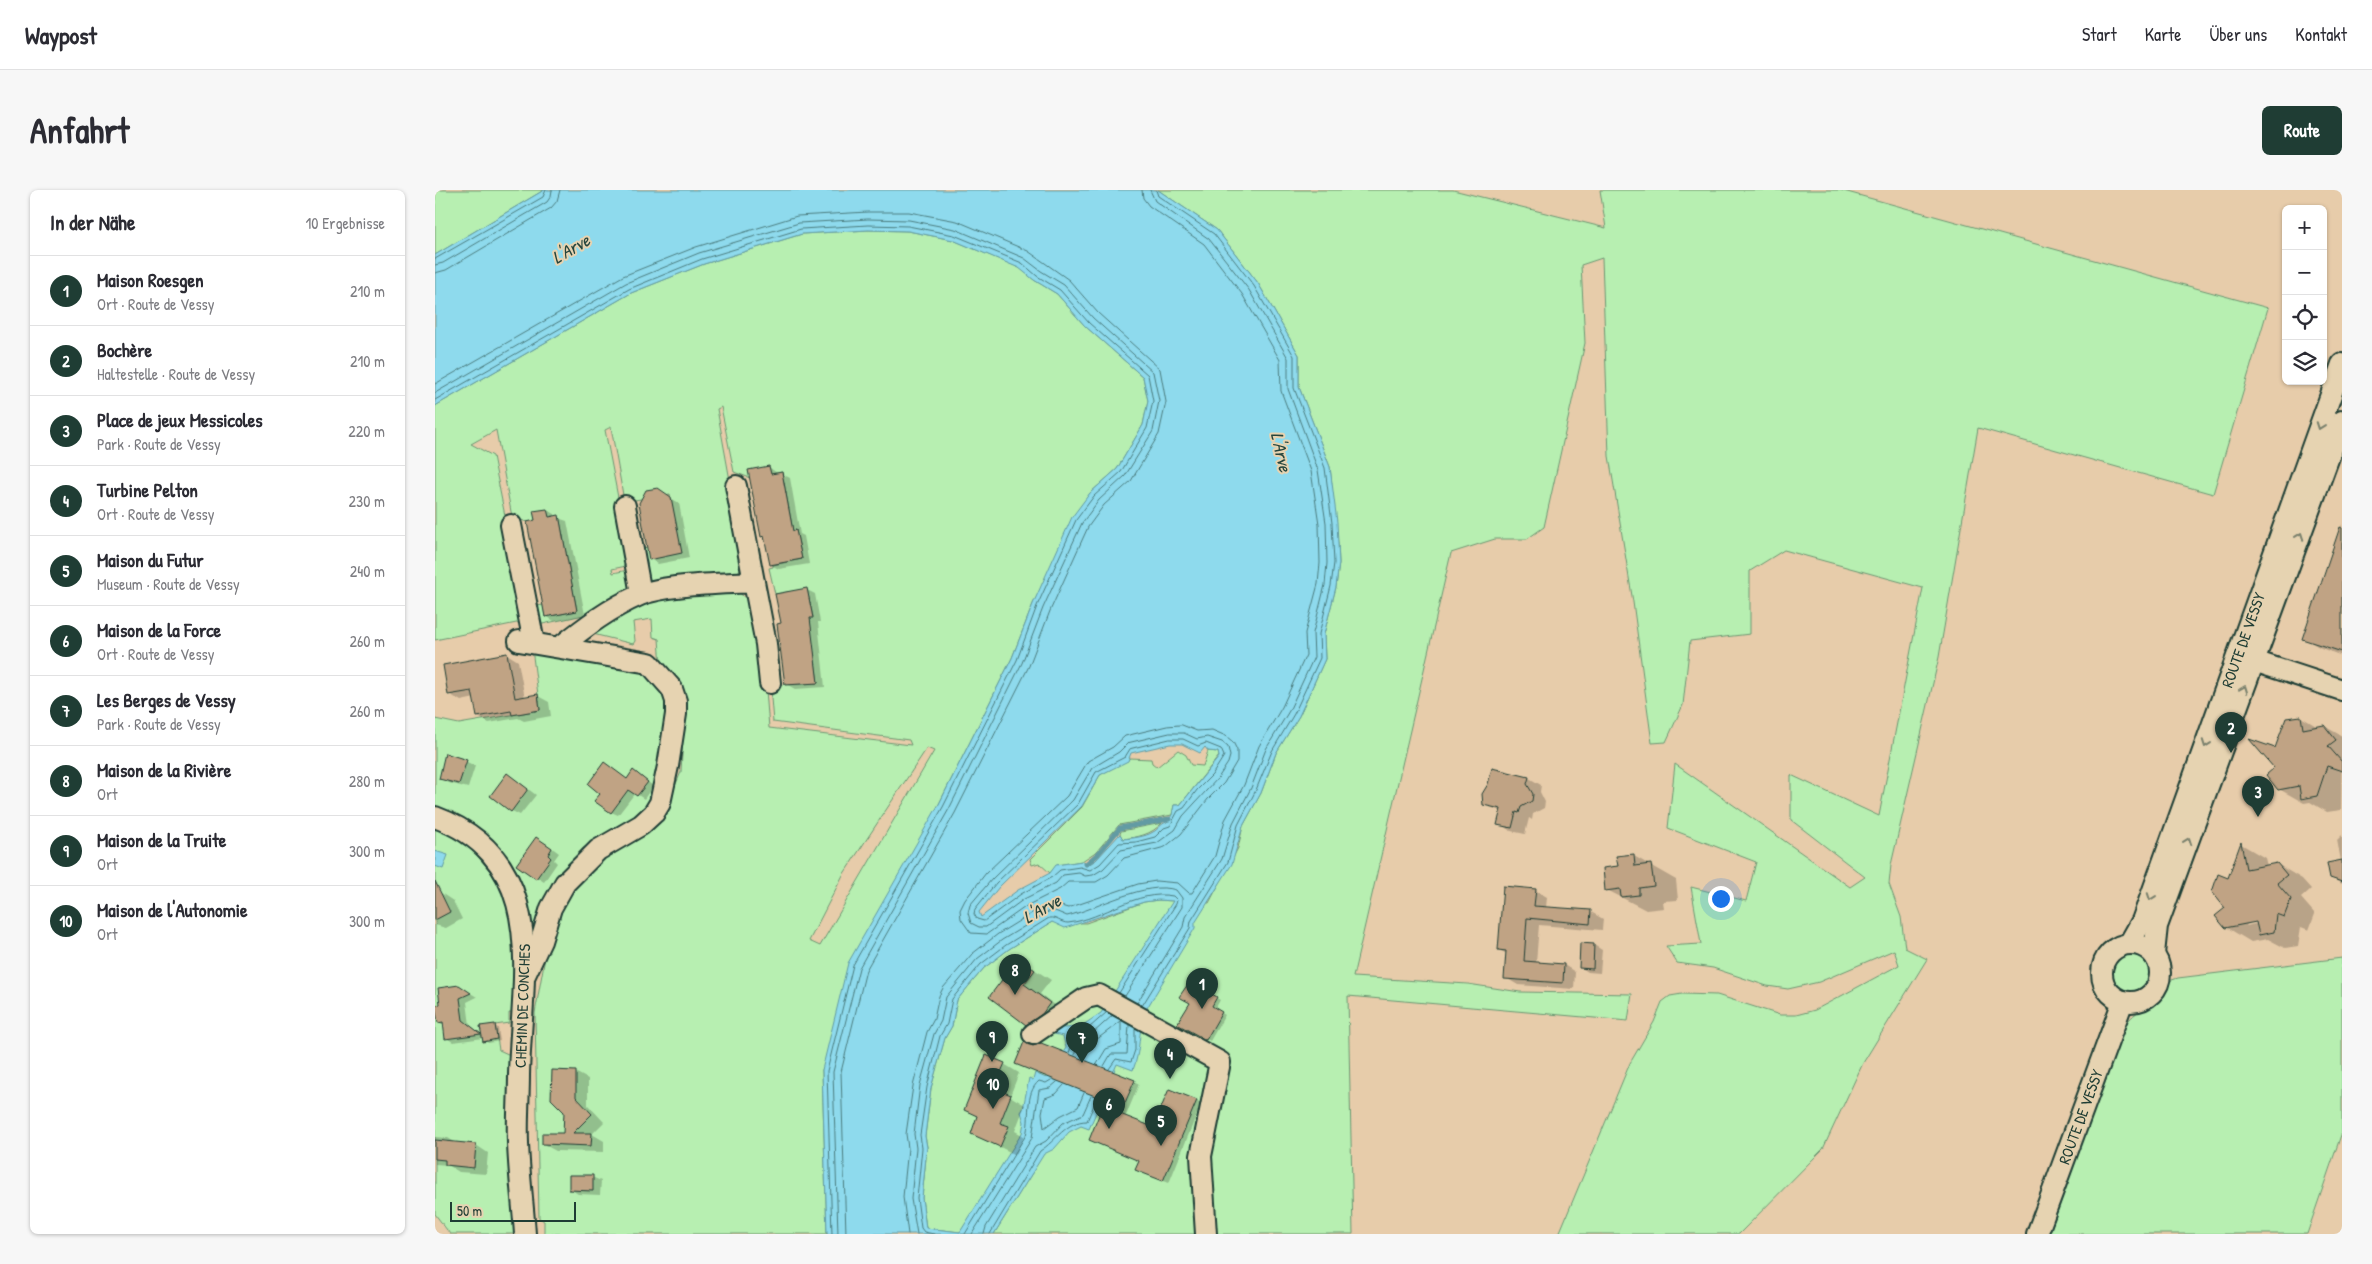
<!DOCTYPE html>
<html lang="de">
<meta charset="utf-8">
<style>
body{margin:0;font-family:"Patrick Hand",sans-serif;background:#f7f7f7;color:#2b2b33}
.controls{position:absolute;right:15px;top:15px;display:grid;overflow:hidden;border-radius:8px;box-shadow:0 1px 4px #0004}
.controls button{width:45px;height:45px;display:grid;place-items:center;padding:0;border:0;border-bottom:1px solid #e1e1e2;background:#fff;color:#2b2b33;font:25px sans-serif}
.scale{position:absolute;left:15px;bottom:12px;width:126px;box-sizing:border-box;padding-left:5px;border:2px solid #1f3d34;border-top:0;font-size:14px;line-height:18px;white-space:nowrap;color:#1f3d34;-webkit-text-stroke:4px #e6d3b1;paint-order:stroke}
.you{position:absolute;left:1285px;top:708px;width:18px;height:18px;margin:-12px;border:4px solid #fff;border-radius:50%;background:#1a73e8;box-shadow:0 0 0 8px #1a73e833}
.badge{display:grid;place-items:center;width:32px;height:32px;border-radius:50%;background:#1f3d34;color:#fff;font-size:16px;font-weight:700}
.pin{position:absolute;translate:-50% -41px;filter:drop-shadow(0 1px 2px #0008)}
.pin::after{content:'';position:absolute;top:26px;width:18px;height:15px;background:inherit;clip-path:polygon(0 0,100% 0,50% 100%)}
.list{margin:0;padding:0;list-style:none}
h2{display:flex;justify-content:space-between;align-items:center;height:65px;margin:0;padding:0 20px;font-size:21px}
h2 small{font-size:16px;font-weight:400;color:#7c7c81}
.list li{display:grid;grid-template-columns:32px 1fr auto;gap:15px;align-items:center;box-sizing:border-box;height:70px;padding:0 20px;border-top:1px solid #e1e1e2}
.list b{display:block;font-size:19px;white-space:nowrap}
.list p{margin:0;font-size:16px;white-space:nowrap;color:#7c7c81}
.list em{font-size:16px;font-style:normal;color:#7c7c81}
.icon{flex:none;width:28px;height:28px;fill:none;stroke:currentColor;stroke-width:2;stroke-linecap:round;stroke-linejoin:round}
.map{position:relative;flex:none;width:1907px;height:1044px;overflow:hidden;border-radius:8px}
header{display:flex;align-items:center;gap:30px;box-sizing:border-box;height:70px;padding:0 25px;background:#fff;border-bottom:1px solid #e1e1e2}
header strong{font-size:24px}
nav{display:flex;gap:28px;margin-inline-start:auto;font-size:18px}
.intro{display:flex;align-items:center;justify-content:space-between;box-sizing:border-box;height:120px;padding:0 30px}
h1{margin:0;font-size:35px}
.button{padding:12px 22px;border-radius:8px;background:#1f3d34;color:#fff;font-size:18px;font-weight:700}
main{display:flex;gap:30px;padding:0 30px}
aside{flex:1;background:#fff;border-radius:8px;box-shadow:0 1px 4px #0004}
.map>svg:first-child{display:block}
</style>
<header>
<strong>Waypost</strong>
<nav><a>Start</a><a>Karte</a><a>Über uns</a><a>Kontakt</a></nav>
</header>
<div class="intro"><h1>Anfahrt</h1><a class="button">Route</a></div>
<main>
<aside>
<h2>In der Nähe<small>10 Ergebnisse</small></h2>
<ul class="list">
<li><span class="badge">1</span><div><b>Maison Roesgen</b><p>Ort · Route de Vessy</p></div><em>210 m</em></li>
<li><span class="badge">2</span><div><b>Bochère</b><p>Haltestelle · Route de Vessy</p></div><em>210 m</em></li>
<li><span class="badge">3</span><div><b>Place de jeux Messicoles</b><p>Park · Route de Vessy</p></div><em>220 m</em></li>
<li><span class="badge">4</span><div><b>Turbine Pelton</b><p>Ort · Route de Vessy</p></div><em>230 m</em></li>
<li><span class="badge">5</span><div><b>Maison du Futur</b><p>Museum · Route de Vessy</p></div><em>240 m</em></li>
<li><span class="badge">6</span><div><b>Maison de la Force</b><p>Ort · Route de Vessy</p></div><em>260 m</em></li>
<li><span class="badge">7</span><div><b>Les Berges de Vessy</b><p>Park · Route de Vessy</p></div><em>260 m</em></li>
<li><span class="badge">8</span><div><b>Maison de la Rivière</b><p>Ort</p></div><em>280 m</em></li>
<li><span class="badge">9</span><div><b>Maison de la Truite</b><p>Ort</p></div><em>300 m</em></li>
<li><span class="badge">10</span><div><b>Maison de l'Autonomie</b><p>Ort</p></div><em>300 m</em></li>
</ul>
</aside>
<div class="map">
<svg width="1907" height="1044" viewBox="0 0 1907 1044">
<rect width="100%" height="100%" fill="#e7ccaa"/>
<filter id="ink" filterUnits="userSpaceOnUse"><feTurbulence type="fractalNoise" baseFrequency=".02" numOctaves="2"/><feDisplacementMap in="SourceGraphic" scale="10" xChannelSelector="R" yChannelSelector="G"/><feConvolveMatrix kernelMatrix="1 2 1 2 8 2 1 2 1" color-interpolation-filters="sRGB"/></filter>
<g filter="url(#ink)">
<g fill="#b7efb1" stroke="#6b9672" fill-rule="evenodd">
<path d="M0,0H109L0,65Z"/>
<path d="M723,0H1018L1171,38L1165,0H1405L1833,118L1778,304L1543,238L1504,467L1456,675L1454,694L1466,727L1470,758L1492,769L1428,873L1388,959L1304,1044H1124L1195,873L1219,832L1227,812L1235,806L1247,804L1282,805L1345,825H1361L1380,820L1464,775L1459,760L1384,792L1353,799L1332,796L1278,778L1242,773L1231,756L1266,754L1256,697L1311,711L1321,672L1233,638L1240,574L1415,697L1430,687L1356,630V585L1444,626L1488,398L1349,360L1315,381V444L1255,451L1248,515L1231,552L1217,553L1198,412L1174,266L1167,68L1146,75L1150,153L1109,337L1092,349H1060L1016,363L918,787L1033,794L1085,802L1197,804L1193,831L913,806L918,1044H559L597,983L525,1042L491,1038L487,1008L492,957L490,946L496,898L510,848L517,836L522,810L549,778L574,759L617,732L651,733L709,712L723,710L774,713L803,658L808,636L826,603L841,563L864,526L890,469L889,444L901,397L904,373L903,354L895,277L864,197V165L823,93L782,40Z"/>
<path d="M433,40L473,41L518,50L585,78L599,90L622,104L650,136L708,187L713,211L708,235L682,279L655,303L598,414L577,468L504,614L387,880L392,1044H109V1031L104,1028L100,823L111,762L131,710L164,670L224,634L246,582L249,528L226,476L224,449L218,447L217,429L198,432L200,451L198,454L154,443L208,409L299,398L320,417L329,475L334,538L476,555L474,550L338,532L336,508L339,495L383,493L374,428L378,427L372,399L340,404L334,378L338,377V375L367,369L361,340L358,341L347,282L315,288L299,282L286,217L282,219L298,307L307,377L297,389L214,398L201,360L243,349L235,304L194,311L188,305L176,237L170,240L196,375L177,379L178,383L198,379L201,398L158,423L103,435L96,417L108,415L110,427L142,421L124,326L92,332L77,327L61,240L36,254L58,266L91,431L0,450V216L196,103L269,74L367,44ZM492,558L499,561L385,756L374,751L408,685Z"/>
<path d="M97,459L207,477L234,511L216,618L204,629L148,658L116,695L109,717L103,746L97,745L90,706L51,644L0,617V529L24,534L105,520Z"/>
<path d="M743,560L751,565L756,575L768,576L773,561L783,562L784,566L745,615H739L737,625L684,635L662,661L647,671L622,675L615,683L604,673L597,675L595,669L647,617L665,585L695,568L716,569L717,573L722,577Z"/>
<path d="M727,633C716,645 703,647 688,649L685,644L686,641Z"/>
<path d="M0,635L34,656L56,682L74,714L79,731L80,823H74V833L60,835L64,860L75,865L82,1044H15L0,1024Z"/>
<circle cx="1697" cy="783" r="20"/>
<path d="M1907,768V942L1872,1044H1614L1690,835C1705,813 1722,821 1734,791L1743,788Z"/>
</g>
<g fill="#8edaed" stroke="#629ba3" fill-rule="evenodd">
<path d="M109,0H723L782,40L823,93L864,165V197L895,277L902,332L904,373L901,397L889,444L890,469L864,526L841,563L826,603L808,636L797,674L760,733V738L709,823C703,843 706,860 698,880L682,874L654,939L646,936L634,942L619,959L609,964L559,1044H392L387,880L413,773L504,614L577,468L598,414L637,327L655,303L682,279L708,235L713,211L708,187L650,136L622,104L599,90L584,78L518,50L473,41L433,40L367,44L269,74L196,103L0,216V65ZM735,554H747L765,563L770,557L773,561L783,562L784,567L745,615H739L737,625L732,632C725,634 724,639 718,642C710,647 698,648 688,649L685,644L661,670L653,675L647,671L621,675L615,683L583,700L546,727L544,722L564,697L647,616L665,585L693,571L696,563ZM723,710L738,711L666,823L645,837L629,838L622,835L619,844L628,846L631,858L611,888L600,883L598,890L594,888L588,919L586,922L589,932L587,943L525,1042L491,1038L487,1008L492,957L490,946L496,898L510,848L517,836L522,810L549,778L574,759L617,732L630,738L709,712Z"/>
<path d="M0,661L13,665L8,679L0,676Z"/>
</g>
<g fill="#0003" fill-rule="evenodd">
<path d="M334,277L343,284H347L355,288L365,344L369,346L374,374L344,379L336,375L331,348L327,346Z"/>
<path d="M231,305L244,313L254,368L223,374L215,369Z"/>
<path d="M112,320L120,324V327L132,331L150,425L119,431L111,426L101,331Z"/>
<path d="M1907,334V466L1886,458L1868,448Z"/>
<path d="M372,400L380,404L385,432H383L390,497L360,499L351,494Z"/>
<path d="M72,464L83,471L90,508L103,506L114,512L116,526L89,531L83,528L54,533L43,527L40,508L26,511L14,504Z"/>
<path d="M1866,527L1883,537L1889,536L1907,546L1906,620L1892,622L1875,612L1869,613L1844,599L1841,560Z"/>
<path d="M28,570L40,576L33,598L14,593L6,589Z"/>
<path d="M1058,580L1094,588L1106,595L1105,602L1110,612L1109,618L1098,624L1097,630L1094,628L1090,644L1076,641L1064,634L1067,622L1049,614L1048,606L1050,599L1054,595Z"/>
<path d="M199,581L218,596L209,609L200,603L183,625L176,622Z"/>
<path d="M80,589L101,605L85,625L77,621Z"/>
<path d="M1907,645V694L1896,688L1906,671L1902,650Z"/>
<path d="M109,652L124,663L119,670L122,673L109,692L83,675Z"/>
<path d="M1806,654L1830,668L1832,676L1842,674L1867,689L1876,699L1866,708L1880,724L1874,740L1866,737L1863,756L1850,758L1833,749L1816,752L1791,737L1794,689ZM1827,730L1828,732L1811,736L1814,732Z"/>
<path d="M1199,666L1241,690L1243,710L1228,711L1229,718L1211,720L1172,700L1184,677Z"/>
<path d="M1100,700L1112,707L1111,718L1156,722L1168,729L1167,740L1104,735L1101,773L1129,775L1140,782L1139,799L1083,795L1071,788L1072,764L1064,760Z"/>
<path d="M6,703L18,711L27,729L11,738L0,735V706Z"/>
<path d="M1159,755L1167,760L1165,783L1153,782L1145,777Z"/>
<path d="M588,772L616,790L605,804L631,823L609,843L592,834L583,778Z"/>
<path d="M755,793L785,810L780,819L790,825L775,851L743,834L757,812Z"/>
<path d="M24,796L42,807L32,812L35,835L49,846L60,836L63,838L65,851L53,853L49,848L18,852L11,848L10,836L4,832L7,815Z"/>
<path d="M569,874L584,883L575,906L590,915L580,941L589,946L581,965L537,943L543,927L531,920Z"/>
<path d="M587,876L699,891L704,894L690,928L718,939L761,911L766,914L734,993L707,982L705,971L655,950L672,911Z"/>
<path d="M140,882L153,889V915L169,932L157,944L169,951V962L121,961L108,954L130,944Z"/>
<path d="M0,947L13,948L23,954L41,955L53,963L51,984L24,982L13,975L0,974Z"/>
<path d="M157,987L166,991L165,1005L143,1004L135,999Z"/>
</g>
<g fill="none" stroke-linecap="round" stroke-linejoin="round">
<g stroke="#4b7c7e" stroke-width="1">
<path d="M0,69L108,7L111,0"/>
<path d="M0,75L8,73L112,12L116,6L117,0"/>
<path d="M0,83L11,80L116,18L122,11L125,0"/>
<path d="M0,194L188,86L261,57L362,26L433,22H474L522,31L593,61L634,90L663,123L725,179L731,212L724,244L696,291L669,315L653,337L615,421L594,476L520,623L431,780L406,882L411,1044"/>
<path d="M0,203L191,93L264,63L364,33L433,29L474,30L520,39L589,68L606,81L629,95L658,128L718,182L724,211L718,241L690,286L664,310L647,333L608,418L587,473L514,619L424,778L398,882L403,1044"/>
<path d="M0,210L194,99L267,69L366,39L433,35L473,36L519,45L587,73L602,86L625,100L654,133L713,185L718,211L712,238L686,282L659,306L641,330L602,416L582,470L508,617L418,775L392,881L397,1044"/>
<path d="M747,535L762,541L777,540L791,546L798,552L802,560V571L789,593L773,609L746,644L730,657L689,668L673,685L661,692H633L625,699L593,715L552,744L536,743L526,729L525,720L530,710L551,683L632,606L653,571L678,557L690,546L732,536Z"/>
<path d="M735,543H749L762,549L772,547L787,552L793,557L795,566L793,573L783,588L748,626L740,640L722,653L686,660L668,679L658,685L650,686L644,683L628,685L621,693L589,709L551,737H544L536,733L533,723L535,715L557,689L638,610L657,578L684,562L693,553Z"/>
<path d="M735,549H748L763,556L771,553L786,559L789,566L777,585L762,600L749,618L743,621L735,636L729,638L720,647L701,652L684,653L665,674L655,680L645,677L625,680L617,687L586,704L549,731L542,729L539,724L540,719L561,693L643,614L661,582L690,567L695,559Z"/>
<path d="M702,813L748,737L750,727L787,669L798,633L816,598L831,559L854,521L879,467L878,443L890,395L892,373L891,333L883,280L853,199V168L814,100L774,49L720,11L715,0"/>
<path d="M707,816L755,738L756,731L793,672L803,635L821,600L837,561L859,524L885,468L884,444L896,396L899,373L897,333L890,278L859,198V166L819,96L779,44L723,6L721,0"/>
<path d="M634,863L636,857L634,844L654,838L672,822"/>
<path d="M640,865L642,849L657,844L678,825"/>
<path d="M647,868L650,855L661,850L686,831V854L671,859L662,874"/>
<path d="M669,876L676,864H692L694,835"/>
<path d="M674,879L681,869L696,872L700,860V838"/>
<path d="M629,895L621,904L610,908L607,923L609,938L625,926L643,917L649,903"/>
<path d="M473,1044L468,1007L473,958L471,944L478,896L492,842L499,829L504,806L508,798L537,764L563,744L610,715L619,714L633,718L703,694L721,691L743,693L754,703H757L780,666L790,630L809,595L824,556L847,517L871,465L870,443L883,394L885,373L884,334L876,281L846,201L845,170L807,104L769,54L714,16L708,8L707,0"/>
<path d="M482,1044L476,1009L481,958L479,944L485,895L499,844L506,831L511,807L542,769L567,750L613,722L620,721L632,726C662,719 711,690 741,700L747,708V717L690,806"/>
<path d="M499,1044L489,1042L486,1038L482,1008L487,958L485,945L492,897L505,846L512,834L517,809L546,774L571,755L614,728C621,727 626,733 633,733C669,729 701,699 738,706L742,710L741,714L684,803"/>
<path d="M530,1044L591,945C596,928 589,904 604,891L611,893L616,890"/>
<path d="M537,1044L597,948L604,900L615,898L622,892"/>
<path d="M549,1044L551,1037L600,957L611,951L628,933L648,924L656,906"/>
<path d="M555,1044L605,961C621,951 631,931 652,931L662,908"/>
</g>
<path stroke="#629ba3" stroke-width="5" d="M651,674L663,664L685,638L734,629"/>
</g>
<g fill="#c0a384" stroke="#1f3d34">
<path d="M334,276L336,284L347,282L358,341L361,340L367,369L335,375L329,346L326,347L313,280Z"/>
<path d="M223,298L236,307L247,363L214,370L204,313L211,300Z"/>
<path d="M112,319L114,327L124,325L142,421L110,427L92,332L100,330L98,321Z"/>
<path d="M1905,337L1907,338V462L1867,449Z"/>
<path d="M372,398L378,428H375L383,493L350,495L342,434L346,433L340,404Z"/>
<path d="M72,463L80,508L103,504L105,520L77,525L76,521L42,527L37,501L13,505L8,475Z"/>
<path d="M1866,526L1868,539L1889,535L1901,550L1893,556L1907,572V581L1892,576L1882,606L1866,609L1864,596L1843,600L1831,585L1839,578L1814,549L1840,558L1851,528Z"/>
<path d="M10,563L32,570L24,594L4,589Z"/>
<path d="M169,572L192,589L198,580L213,592L202,606L193,600L176,623L159,611L165,604L153,594Z"/>
<path d="M1057,578L1094,587L1092,594L1098,604L1097,611L1086,617L1084,623L1081,622L1077,638L1062,635L1066,619L1048,615L1047,604L1053,594Z"/>
<path d="M72,583L93,599L76,622L55,606Z"/>
<path d="M101,647L117,658L113,665L116,668L101,689L81,675Z"/>
<path d="M1806,652L1811,679L1842,673L1852,685L1842,693L1856,709L1849,727L1841,724L1839,742L1824,745L1821,732L1790,738L1780,726L1790,718L1777,702L1783,684L1793,688Z"/>
<path d="M1199,664L1200,676L1216,674L1219,696L1204,698V705L1186,707L1185,699L1170,701L1168,678L1183,676L1181,666Z"/>
<path d="M1907,670V692L1895,688L1892,673Z"/>
<path d="M0,691L15,722L0,730Z"/>
<path d="M1068,696L1101,699L1099,716L1156,720L1155,734L1092,728L1089,771L1129,774L1128,793L1069,789L1071,761L1063,760Z"/>
<path d="M1145,753L1159,754L1158,779L1144,778Z"/>
<path d="M587,771L600,780L589,794L615,813L607,824L591,835L554,807L579,774L583,777Z"/>
<path d="M755,791L782,807L777,816L787,822L771,850L742,834L755,813L744,807Z"/>
<path d="M24,795L36,803L25,808L28,830L46,844L10,849L8,832L3,833L0,816L5,814L3,798Z"/>
<path d="M60,834L62,849L48,852L45,836Z"/>
<path d="M589,852L598,856L606,853L700,890L685,924L718,937L734,899L762,910L728,991L700,980L704,971L654,950L670,910L580,874Z"/>
<path d="M551,865L570,873L559,898L576,905L565,933L574,936L565,957L536,944L542,926L529,920Z"/>
<path d="M117,880L141,881V907L157,924L138,943H157L156,956L107,954V943H128L129,922L116,909Z"/>
<path d="M0,950L41,954L39,978L10,975V970L0,969Z"/>
<path d="M134,985H158V1001L134,1000Z"/>
</g>
<g fill="none" stroke-linecap="round" stroke-linejoin="round">
<g stroke="#1f3d34" stroke-width="24">
<g id="minor">
<path d="M301,296L319,392"/>
<path d="M190,316L206,404"/>
<path d="M76,335L99,453"/>
<path d="M84,451L214,473L237,499L241,511V524L233,576L225,613L219,623L206,635L163,660L130,693L116,718L106,751L90,785"/>
<path d="M125,457C150,437 175,418 205,405C232,394 288,394 319,392L331,454L335,493"/>
<path d="M1807,467L1907,500"/>
<path d="M0,627C117,670 86,789 84,885C84,907 82,930 83,953C84,983 88,1014 90,1044"/>
<circle cx="1696" cy="783" r="29"/>
<path id="s1" d="M1694,754L1707,731L1907,174"/>
<path d="M1719,764L1722,736L1907,231"/>
<path d="M598,844L651,808L664,805L785,872L766,966L771,1044"/>
<path id="s2" d="M1602,1044L1688,811"/>
</g>
</g>
<use href="#minor" stroke="#e6d3b1" stroke-width="20"/>
</g>
<defs><path id="oneway-chevron" d="M-2-3.5L2.5 0L-2 3.5" fill="none" stroke-width="1.6" stroke-linecap="round" stroke-linejoin="round" transform="scale(1.25)"/></defs>
<g stroke="#79806c">
<use href="#oneway-chevron" transform="translate(1885 236) rotate(110)"/>
<use href="#oneway-chevron" transform="translate(1865 346) rotate(-70)"/>
<use href="#oneway-chevron" transform="translate(1809 499) rotate(-69)"/>
<use href="#oneway-chevron" transform="translate(1771 554) rotate(110)"/>
<use href="#oneway-chevron" transform="translate(1753 651) rotate(-70)"/>
<use href="#oneway-chevron" transform="translate(1716 707) rotate(110)"/>
</g>
</g>
<g text-anchor="middle" stroke-width="4" stroke-linejoin="round" paint-order="stroke">
<g font-size="16" fill="#1f3d34" stroke="#e6d3b1">
<text dy="6" stroke="none"><textPath href="#s1" startOffset="325">ROUTE DE VESSY</textPath></text>
<text transform="translate(87 816) rotate(-88)" y="6">CHEMIN DE CONCHES</text>
<text dy="6" stroke="none"><textPath href="#s2" startOffset="125">ROUTE DE VESSY</textPath></text>
</g>
<g font-size="18" font-style="italic" fill="#25453d" stroke="#e6d3b1">
<text transform="translate(136 59) rotate(-30)" y="6">L'Arve</text>
<text transform="translate(846 262) rotate(77)" y="6">L'Arve</text>
<text transform="translate(607 719) rotate(-29)" y="6">L'Arve</text>
</g>
</g>
</svg>
<div class="controls">
<button>+</button>
<button>−</button>
<button><svg class="icon" aria-label="locate" viewBox="0 0 24 24"><circle cx="12" cy="12" r="6"/><path d="M12 2v4M12 18v4M2 12h4M18 12h4"/></svg></button>
<button><svg class="icon" aria-label="layers" viewBox="0 0 24 24"><path d="M12 4l9 5-9 5-9-5zM3 14l9 5 9-5"/></svg></button>
</div>
<div class="scale">50 m</div>
<div class="you"></div>
<div class="pin badge" style="left:767px;top:819px">1</div>
<div class="pin badge" style="left:1796px;top:563px">2</div>
<div class="pin badge" style="left:1823px;top:627px">3</div>
<div class="pin badge" style="left:735px;top:889px">4</div>
<div class="pin badge" style="left:726px;top:956px">5</div>
<div class="pin badge" style="left:674px;top:939px">6</div>
<div class="pin badge" style="left:647px;top:873px">7</div>
<div class="pin badge" style="left:580px;top:805px">8</div>
<div class="pin badge" style="left:557px;top:872px">9</div>
<div class="pin badge" style="left:558px;top:919px">10</div>
</div>
</main>
